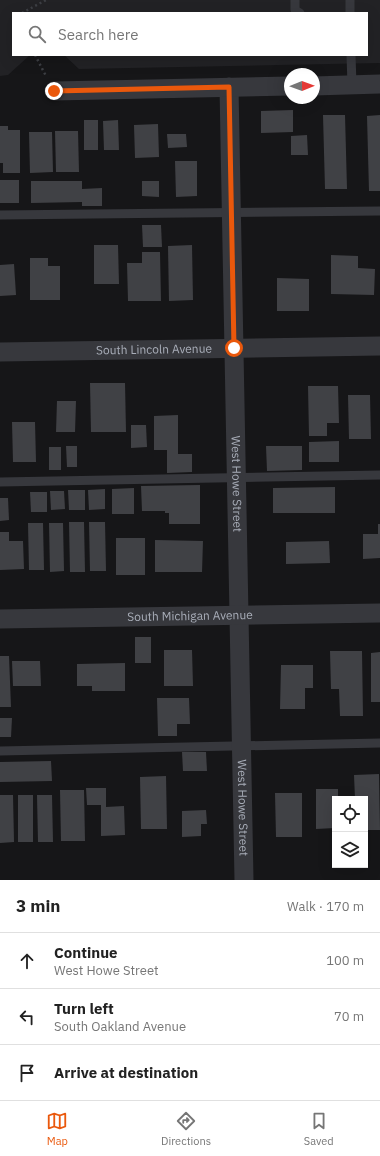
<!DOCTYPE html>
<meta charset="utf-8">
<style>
body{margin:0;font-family:"IBM Plex Sans",sans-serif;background:#f2f2f2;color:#222}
.controls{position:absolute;right:12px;bottom:12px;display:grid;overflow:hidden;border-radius:0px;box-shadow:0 4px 16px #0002}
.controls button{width:36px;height:36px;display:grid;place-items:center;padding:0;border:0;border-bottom:1px solid #e0e0e0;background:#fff;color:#222;font:20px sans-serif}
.compass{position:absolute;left:284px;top:68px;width:36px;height:36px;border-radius:50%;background:#fff;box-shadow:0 4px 16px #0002;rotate:89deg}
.stop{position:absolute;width:12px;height:12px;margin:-9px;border:3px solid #ea580c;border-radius:50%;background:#fff}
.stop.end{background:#ea580c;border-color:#fff;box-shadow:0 1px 4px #0008}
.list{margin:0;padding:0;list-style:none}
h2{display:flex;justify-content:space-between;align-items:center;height:52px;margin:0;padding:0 16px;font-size:17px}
h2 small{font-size:13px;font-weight:400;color:#767676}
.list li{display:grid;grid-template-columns:26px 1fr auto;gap:12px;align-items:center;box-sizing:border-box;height:56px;padding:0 16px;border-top:1px solid #e0e0e0}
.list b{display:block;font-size:15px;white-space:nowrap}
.list p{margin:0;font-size:13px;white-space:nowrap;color:#767676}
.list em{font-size:13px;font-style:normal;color:#767676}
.icon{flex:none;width:22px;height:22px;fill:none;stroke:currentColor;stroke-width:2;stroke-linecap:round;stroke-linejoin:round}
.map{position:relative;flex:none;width:380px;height:880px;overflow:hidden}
.search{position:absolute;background:#fff;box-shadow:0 4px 16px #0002;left:12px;right:12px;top:12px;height:44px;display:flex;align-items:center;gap:10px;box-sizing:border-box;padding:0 14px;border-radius:0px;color:#767676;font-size:15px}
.sheet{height:220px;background:#fff}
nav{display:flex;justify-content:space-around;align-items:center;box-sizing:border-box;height:56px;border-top:1px solid #e0e0e0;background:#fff;font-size:11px;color:#767676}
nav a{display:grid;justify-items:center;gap:2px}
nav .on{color:#ea580c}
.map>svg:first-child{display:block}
</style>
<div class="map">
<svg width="380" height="880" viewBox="0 0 380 880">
<rect width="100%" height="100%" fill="#161618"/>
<path fill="#222225" d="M0,0H380V63L79,69L64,55H367V13H13V55H30L8,75L0,76Z"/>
<g fill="#404145">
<path d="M293,110V132L261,133V111Z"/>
<path d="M323,115H345L347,189H325Z"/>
<path d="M380,115V191H369L367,116Z"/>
<rect x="84" y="120" width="14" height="30"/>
<path d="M118,120L119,150H104L103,121Z"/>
<path d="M158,124L159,157L135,158L134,125Z"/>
<path d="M0,126H8V130H20V173H3V163H0Z"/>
<path d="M55,131H78L79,172H56Z"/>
<path d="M29,132H52L53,172L30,173Z"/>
<path d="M167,134H186L187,147L168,148Z"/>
<path d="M307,135L308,155H291V136Z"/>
<path d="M175,161H197V196L176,197Z"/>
<rect x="0" y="180" width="19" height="23"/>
<path d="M31,181H82V189L102,188V206H82V202L31,203Z"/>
<path d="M142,181H159V197L142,196Z"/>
<path d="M142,225H161L162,247H143Z"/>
<path d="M94,245H118L119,284H94Z"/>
<path d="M192,245L193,300L169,301L168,246Z"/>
<path d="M142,252H160L161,301H128L127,263H142Z"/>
<path d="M331,255L358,256V268L375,269L374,295L331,294Z"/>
<path d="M30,258H48V266H60V300H30Z"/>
<path d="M14,264L16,295L0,296V265Z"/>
<path d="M277,278L309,279V311H277Z"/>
<path d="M90,383H125L126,432H91Z"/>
<path d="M308,386H338L339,423H327V436H309Z"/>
<path d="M348,395H370L371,439H349Z"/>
<path d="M57,401H76L75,432H56Z"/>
<path d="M178,415V454H192V472L167,473V450H154V416Z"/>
<path d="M12,422H35L36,462H13Z"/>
<path d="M131,425H146L147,447L131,448Z"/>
<path d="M339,441V462H309V442Z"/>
<path d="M66,446H77V467H67Z"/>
<path d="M266,446H302V470L267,471Z"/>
<rect x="49" y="447" width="12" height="23"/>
<path d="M200,485V524H169V513H165V511H142L141,486Z"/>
<path d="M335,487V513H273V488Z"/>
<path d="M134,488V514H112V489Z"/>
<path d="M105,489V509L89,510L88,490Z"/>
<path d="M68,490H85V510H69Z"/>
<path d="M50,491H64L65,509L51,510Z"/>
<path d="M30,492H47V512H31Z"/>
<path d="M0,498H8L9,520L0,521Z"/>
<path d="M69,522H84L85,572H70Z"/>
<path d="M89,522H105L106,571H90Z"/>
<path d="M28,523H43L44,570H29Z"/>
<path d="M49,523H63L64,571L50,572Z"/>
<path d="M378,524H380V558L363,559V534H378Z"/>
<path d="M0,532H9V541H23L24,569L0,570Z"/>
<rect x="116" y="538" width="29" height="37"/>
<path d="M155,540L203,541L202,572H155Z"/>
<path d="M329,541L330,563L286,564V542Z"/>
<rect x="135" y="637" width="16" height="26"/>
<path d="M164,650H192L193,686H164Z"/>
<path d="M330,651H362L363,716H340L339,689H331Z"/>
<path d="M380,652V702H371V653Z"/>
<path d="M0,656H9L11,707H0Z"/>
<path d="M12,661H40L41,686H13Z"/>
<path d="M125,663V691H92V686H77V664Z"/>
<path d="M281,665H313V688H305V709H280Z"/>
<path d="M157,698H189L190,724H177V736H158Z"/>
<path d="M0,718H12L11,737H0Z"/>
<path d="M182,752H206L207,771H183Z"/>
<path d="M51,761L52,781L0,782V762Z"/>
<path d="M379,774L380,830H365V799H355L354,775Z"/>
<path d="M166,776L167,829H141L140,777Z"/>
<path d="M86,788H106V807L124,806L125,835L101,836V805H87Z"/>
<path d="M316,789H338V799H335V828L316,829Z"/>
<path d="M60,790H84L85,841H61Z"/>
<path d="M275,793H302V837H276Z"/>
<path d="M0,795H13L14,842L0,843Z"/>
<rect x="18" y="795" width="15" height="47"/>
<path d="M37,795H52L53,842H38Z"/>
<path d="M206,810L207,824H201V836L182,837V811Z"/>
</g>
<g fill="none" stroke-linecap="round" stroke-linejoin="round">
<g stroke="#3d3f44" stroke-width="2.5" stroke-dasharray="2 3" stroke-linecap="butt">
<path d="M22,13L46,0"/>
<path d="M35,55L46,76"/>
</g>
<g stroke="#37383d" stroke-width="9">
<path d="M295,0V10L300,13"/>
<path d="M350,0V13"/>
<path d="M351,55L352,85"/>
<path d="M0,215L380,211"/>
<path d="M0,482L380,475"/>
<path d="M0,751L380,743"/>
</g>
<g stroke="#37383d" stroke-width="19">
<path d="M314,86L380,84"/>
<path id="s1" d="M229,87L244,880"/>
<path d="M54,91L290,86"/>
<path id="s2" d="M0,352L380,346"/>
<path id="s3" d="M0,619L380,613"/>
</g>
</g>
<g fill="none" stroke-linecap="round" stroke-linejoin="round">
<path stroke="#ea580c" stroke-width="5" d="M54,91L229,87L234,348"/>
</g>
<g text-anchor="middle" stroke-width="3.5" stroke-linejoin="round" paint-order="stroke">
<g font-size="12" fill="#a8adb8" stroke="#111113">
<text dy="4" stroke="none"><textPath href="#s2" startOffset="154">South Lincoln Avenue</textPath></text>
<text dy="4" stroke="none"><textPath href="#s1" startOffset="397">West Howe Street</textPath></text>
<text dy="4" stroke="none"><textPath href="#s3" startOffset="190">South Michigan Avenue</textPath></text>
<text dy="4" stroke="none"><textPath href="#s1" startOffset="721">West Howe Street</textPath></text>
</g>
</g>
</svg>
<div class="controls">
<button><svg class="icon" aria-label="locate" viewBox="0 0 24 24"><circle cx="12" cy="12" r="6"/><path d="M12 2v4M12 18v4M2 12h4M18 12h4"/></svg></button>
<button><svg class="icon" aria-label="layers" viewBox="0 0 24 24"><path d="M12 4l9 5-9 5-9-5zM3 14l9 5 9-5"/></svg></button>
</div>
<svg class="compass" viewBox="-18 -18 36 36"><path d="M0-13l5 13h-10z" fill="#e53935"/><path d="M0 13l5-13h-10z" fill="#767676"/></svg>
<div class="stop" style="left:234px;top:348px"></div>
<div class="stop end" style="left:54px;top:91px"></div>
<div class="search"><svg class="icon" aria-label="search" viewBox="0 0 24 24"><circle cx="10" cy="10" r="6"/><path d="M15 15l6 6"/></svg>Search here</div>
</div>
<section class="sheet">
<h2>3 min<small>Walk · 170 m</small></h2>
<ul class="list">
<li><svg class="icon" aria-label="ahead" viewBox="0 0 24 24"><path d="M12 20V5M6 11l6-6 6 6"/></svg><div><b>Continue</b><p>West Howe Street</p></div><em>100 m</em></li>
<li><svg class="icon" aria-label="left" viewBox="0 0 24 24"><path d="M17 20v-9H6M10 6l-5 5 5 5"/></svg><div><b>Turn left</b><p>South Oakland Avenue</p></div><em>70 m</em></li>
<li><svg class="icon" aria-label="arrive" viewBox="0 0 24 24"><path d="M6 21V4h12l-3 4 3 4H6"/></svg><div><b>Arrive at destination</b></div></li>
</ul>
</section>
<nav>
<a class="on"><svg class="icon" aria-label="map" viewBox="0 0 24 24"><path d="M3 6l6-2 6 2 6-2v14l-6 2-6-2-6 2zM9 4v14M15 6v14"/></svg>Map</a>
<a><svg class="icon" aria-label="directions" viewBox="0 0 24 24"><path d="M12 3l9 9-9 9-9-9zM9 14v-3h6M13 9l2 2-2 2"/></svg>Directions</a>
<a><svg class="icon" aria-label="saved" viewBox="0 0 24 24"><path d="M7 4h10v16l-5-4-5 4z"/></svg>Saved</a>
</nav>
